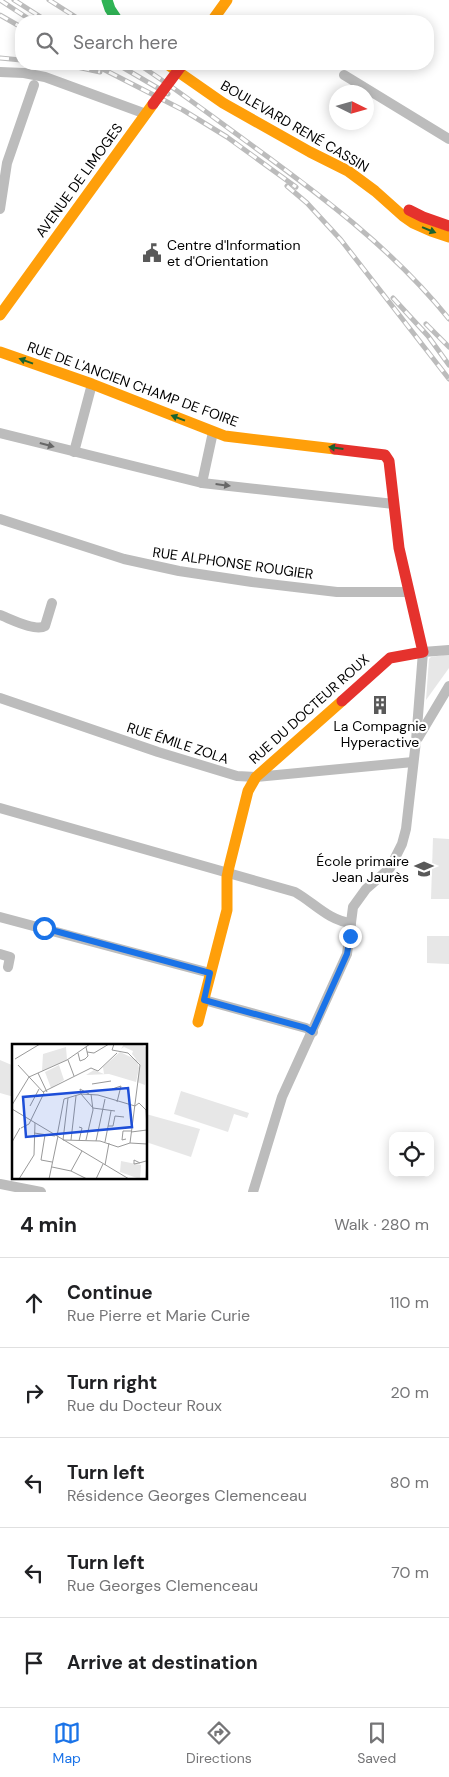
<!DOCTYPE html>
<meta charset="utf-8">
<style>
body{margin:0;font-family:"DM Sans",sans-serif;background:#f6f6f6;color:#202124}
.controls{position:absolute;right:15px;bottom:15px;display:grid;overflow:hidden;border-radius:10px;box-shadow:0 2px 12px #0003}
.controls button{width:45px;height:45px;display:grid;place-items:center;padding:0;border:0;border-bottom:1px solid #e0e0e0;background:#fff;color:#202124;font:25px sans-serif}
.compass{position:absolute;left:329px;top:85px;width:45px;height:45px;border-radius:50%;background:#fff;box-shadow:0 2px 12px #0003;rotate:95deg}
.stop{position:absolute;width:15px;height:15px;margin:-11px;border:4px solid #1a73e8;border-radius:50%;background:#fff}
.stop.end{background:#1a73e8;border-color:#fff;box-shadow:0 1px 5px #0008}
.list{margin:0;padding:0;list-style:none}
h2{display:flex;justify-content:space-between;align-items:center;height:65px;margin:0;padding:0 20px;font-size:21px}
h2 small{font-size:16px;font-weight:400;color:#757577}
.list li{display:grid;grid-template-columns:32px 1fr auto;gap:15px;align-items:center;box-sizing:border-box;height:90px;padding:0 20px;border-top:1px solid #e0e0e0}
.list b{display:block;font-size:19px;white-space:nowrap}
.list p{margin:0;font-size:16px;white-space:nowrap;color:#757577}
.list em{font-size:16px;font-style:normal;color:#757577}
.icon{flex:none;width:28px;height:28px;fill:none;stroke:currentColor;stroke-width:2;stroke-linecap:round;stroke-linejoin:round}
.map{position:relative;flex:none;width:449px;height:1192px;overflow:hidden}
.search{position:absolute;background:#fff;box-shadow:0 2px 12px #0003;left:15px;right:15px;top:15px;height:55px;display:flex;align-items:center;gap:12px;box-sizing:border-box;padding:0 18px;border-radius:20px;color:#757577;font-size:19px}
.sheet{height:515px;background:#fff}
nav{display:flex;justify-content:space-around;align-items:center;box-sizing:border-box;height:70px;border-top:1px solid #e0e0e0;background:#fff;font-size:14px;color:#757577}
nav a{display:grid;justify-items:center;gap:2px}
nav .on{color:#1a73e8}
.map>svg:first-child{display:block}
</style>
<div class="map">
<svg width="449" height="1192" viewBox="0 0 449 1192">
<rect width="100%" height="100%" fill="#fff"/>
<g fill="#e7e7e7">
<path d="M449,654V668L426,700L429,659L431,657Z"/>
<path d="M433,838L449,839V899H431Z"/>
<path d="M427,936H449V964L427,963Z"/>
<path d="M0,1060L14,1066V1097L0,1093Z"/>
<path d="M181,1091L249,1113L247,1118L234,1114L228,1132L174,1114Z"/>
<path d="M146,1114L200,1129L191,1157L146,1142Z"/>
</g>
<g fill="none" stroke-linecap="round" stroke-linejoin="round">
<g stroke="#bcbcbc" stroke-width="10">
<path d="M0,72L24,73L45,77L146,114"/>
<path d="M344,75L449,139"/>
<path d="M0,209L7,163L34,85"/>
<path d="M0,433L202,483L394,504"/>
<path d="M74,452L92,384"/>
<path d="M202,483L213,432"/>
<path d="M0,519L124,559L179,571L252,582L337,592H408"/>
<path d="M0,615C11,619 36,632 45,626L52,603"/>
<path d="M0,698L158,752L237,776L256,777L413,762"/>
<path d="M418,738L449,686"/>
<path d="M0,808L295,892C313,902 329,921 351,923"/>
<path d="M0,917L210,973"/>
<path d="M0,954L10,957L8,967"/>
<path d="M204,1000L306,1028L313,1032"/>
<path d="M0,1184L41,1192"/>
<path d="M253,1192L282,1097L347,954L353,907L366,889L390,868L402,844L406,829L416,741L423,652L449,650"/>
</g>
<path stroke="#30b455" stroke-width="11" d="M107,0L110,9L118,21"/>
<g stroke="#ff9f0a" stroke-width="11">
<path d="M212,21L227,0"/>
<path d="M167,64L223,103L310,152L348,171L375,191L403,216L413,223L431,231L449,237"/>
<path d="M0,315L153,104"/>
<path d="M0,352L92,384L225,436L335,449"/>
<path d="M198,1022L227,910V877L229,867L248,791L256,777L342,701"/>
</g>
<g stroke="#e5322d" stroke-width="11">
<path d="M409,210L423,217L449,226"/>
<path d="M335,449L385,455L389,461L399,548L423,652L390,658L342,701"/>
</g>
<g stroke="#bcbcbc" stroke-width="5">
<g id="rail">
<path d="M0,0L32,21"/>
<path d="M14,0L47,21"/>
<path d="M49,0L82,21"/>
<path d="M0,15L21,27"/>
<path d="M0,58L21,60"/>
<path d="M63,64L100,72"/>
<path d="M93,64L183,110L227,137L296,187"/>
<path d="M117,64L168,94"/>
<path d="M138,64C175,88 210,115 246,141C319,194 392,248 449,319"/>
<path d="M287,186L307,203L341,240L449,379"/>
<path d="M393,298L428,336L449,365"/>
<path d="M426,324L449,347"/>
</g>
</g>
<use href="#rail" stroke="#fff" stroke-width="3" stroke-dasharray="9" stroke-linecap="butt"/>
<path stroke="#e5322d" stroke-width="11" d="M153,104L182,65"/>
</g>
<defs><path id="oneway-solid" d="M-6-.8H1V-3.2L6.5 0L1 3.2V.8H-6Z" transform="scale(1.25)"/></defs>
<g fill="#1a632f">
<use href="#oneway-solid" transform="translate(429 230) rotate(22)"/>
<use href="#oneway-solid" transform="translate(26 361) rotate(-160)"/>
<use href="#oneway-solid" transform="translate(178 418) rotate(-159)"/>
<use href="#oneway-solid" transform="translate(336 448) rotate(-172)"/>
</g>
<g fill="#676767">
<use href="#oneway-solid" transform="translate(47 445) rotate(15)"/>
<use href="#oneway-solid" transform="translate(223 485) rotate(7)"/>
</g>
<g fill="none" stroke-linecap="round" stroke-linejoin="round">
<path stroke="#1a73e8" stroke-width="6" d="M44,928L210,973L204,1000L306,1028L312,1032L347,954L350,936"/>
</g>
<defs>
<g id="civic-bare" transform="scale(1.5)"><path d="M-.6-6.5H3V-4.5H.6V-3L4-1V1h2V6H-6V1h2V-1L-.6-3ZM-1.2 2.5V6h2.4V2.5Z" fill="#595959" stroke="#fff" stroke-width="2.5" paint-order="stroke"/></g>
<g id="building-bare" transform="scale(1.5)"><path d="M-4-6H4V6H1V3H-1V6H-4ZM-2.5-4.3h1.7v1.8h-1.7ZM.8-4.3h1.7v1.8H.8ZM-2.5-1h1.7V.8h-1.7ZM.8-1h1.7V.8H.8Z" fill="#595959" stroke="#fff" stroke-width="2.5" paint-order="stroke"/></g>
<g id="school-bare" transform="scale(1.5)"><path d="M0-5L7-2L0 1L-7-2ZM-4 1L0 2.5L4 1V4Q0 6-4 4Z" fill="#595959" stroke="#fff" stroke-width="2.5" paint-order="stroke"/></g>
</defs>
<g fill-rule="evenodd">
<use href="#civic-bare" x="152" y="253"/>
<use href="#building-bare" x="380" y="705"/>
<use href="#school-bare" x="424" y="869"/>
</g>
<g text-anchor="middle" stroke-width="4.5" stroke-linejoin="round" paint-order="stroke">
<g font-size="14" fill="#000" stroke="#fff">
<text transform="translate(295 126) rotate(30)" y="5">BOULEVARD RENÉ CASSIN</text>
<text transform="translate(79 180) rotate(-54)" y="5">AVENUE DE LIMOGES</text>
<text transform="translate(133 384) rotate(20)" y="5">RUE DE L'ANCIEN CHAMP DE FOIRE</text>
<text transform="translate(233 563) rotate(8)" y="5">RUE ALPHONSE ROUGIER</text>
<text transform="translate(309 709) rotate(-42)" y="5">RUE DU DOCTEUR ROUX</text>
<text transform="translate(178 743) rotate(18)" y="5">RUE ÉMILE ZOLA</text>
</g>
<g font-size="14" fill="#000" stroke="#fff" text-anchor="start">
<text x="167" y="250">Centre d'Information<tspan x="167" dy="16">et d'Orientation</tspan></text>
<text x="380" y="731" text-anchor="middle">La Compagnie<tspan x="380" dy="16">Hyperactive</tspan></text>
<text x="409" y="866" text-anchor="end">École primaire<tspan x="409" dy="16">Jean Jaurès</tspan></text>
</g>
</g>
<g transform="translate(12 1044)">
<rect width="135" height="135" fill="#fff"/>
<path d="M112,0H129L135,4L133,41L125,38L128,20L120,10L121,7L112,3L109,5ZM54,3L55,16L30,27L31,10ZM108,8L125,16L127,24L124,38L97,30L74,31L82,26L92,30L91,23ZM47,21L52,36L39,44L33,28ZM109,117L129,121L128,135L108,128Z" fill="#e7e7e7"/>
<path fill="none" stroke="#999" stroke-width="1" d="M102,0L100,6L116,9L128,21L118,99M75,8L82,9L97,0M66,9L68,17L73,15L76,12L74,3M3,15L28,0M56,16L62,32M6,21L32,49L17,80L9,84M26,29L35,48M80,40L99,37M100,45L109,42L105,58M31,48L79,24L86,27L105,9M77,50L68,45L69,50L86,51L123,62L127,59L134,66L135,84M56,54L51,96L88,97L106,103L118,99L135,100M0,61L17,33L55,16L78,0M18,62L27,45M0,65L117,135M96,82H101L103,72L112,73M119,88L135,86M22,89L43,92M33,91L29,116L40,118M45,92L52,55L69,50L81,64L103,67M114,95L110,96L111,87H119M59,96L64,52M74,96L81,66L79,50M67,97L70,84L67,83M84,97L93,55M0,98L8,84M93,98L99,67M128,119L122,116V120L127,119L134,117M93,121L97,99M40,123L59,127L75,135M59,127L70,107M7,135L22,111L23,79M37,135L46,92M84,135L91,120M134,135L135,114"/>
<path fill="#1d4ed8" fill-opacity="0.15" stroke="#1d4ed8" stroke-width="2.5" d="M116,44L120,83L14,93L11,53Z"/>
<rect width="135" height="135" fill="none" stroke="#000" stroke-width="2.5"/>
</g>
</svg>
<div class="controls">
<button><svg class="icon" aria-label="locate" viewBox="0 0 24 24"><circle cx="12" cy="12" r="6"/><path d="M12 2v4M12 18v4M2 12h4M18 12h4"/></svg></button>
</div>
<svg class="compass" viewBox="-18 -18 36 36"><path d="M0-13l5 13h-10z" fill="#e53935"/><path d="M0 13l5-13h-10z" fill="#757577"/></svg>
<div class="stop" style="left:44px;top:928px"></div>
<div class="stop end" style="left:350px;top:936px"></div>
<div class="search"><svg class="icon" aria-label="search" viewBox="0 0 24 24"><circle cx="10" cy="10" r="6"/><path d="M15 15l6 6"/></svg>Search here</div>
</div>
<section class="sheet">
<h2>4 min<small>Walk · 280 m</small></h2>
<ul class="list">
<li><svg class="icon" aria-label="ahead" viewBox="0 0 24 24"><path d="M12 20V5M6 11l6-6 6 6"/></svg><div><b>Continue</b><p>Rue Pierre et Marie Curie</p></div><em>110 m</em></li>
<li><svg class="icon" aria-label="right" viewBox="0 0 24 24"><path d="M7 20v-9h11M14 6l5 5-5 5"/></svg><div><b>Turn right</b><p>Rue du Docteur Roux</p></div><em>20 m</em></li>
<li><svg class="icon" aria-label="left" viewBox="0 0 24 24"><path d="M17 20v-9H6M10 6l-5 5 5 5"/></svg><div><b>Turn left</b><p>Résidence Georges Clemenceau</p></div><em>80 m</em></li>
<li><svg class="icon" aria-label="left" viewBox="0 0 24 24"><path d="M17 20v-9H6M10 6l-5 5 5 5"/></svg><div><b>Turn left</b><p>Rue Georges Clemenceau</p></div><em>70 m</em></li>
<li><svg class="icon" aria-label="arrive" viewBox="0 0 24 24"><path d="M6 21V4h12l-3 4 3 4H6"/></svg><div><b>Arrive at destination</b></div></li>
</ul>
</section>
<nav>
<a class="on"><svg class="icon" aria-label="map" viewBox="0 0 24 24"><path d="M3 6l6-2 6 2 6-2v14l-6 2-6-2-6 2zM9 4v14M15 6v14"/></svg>Map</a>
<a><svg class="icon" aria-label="directions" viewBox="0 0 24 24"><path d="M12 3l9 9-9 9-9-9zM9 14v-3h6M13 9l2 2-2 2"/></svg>Directions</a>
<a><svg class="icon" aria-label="saved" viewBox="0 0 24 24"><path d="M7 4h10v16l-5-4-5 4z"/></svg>Saved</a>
</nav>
